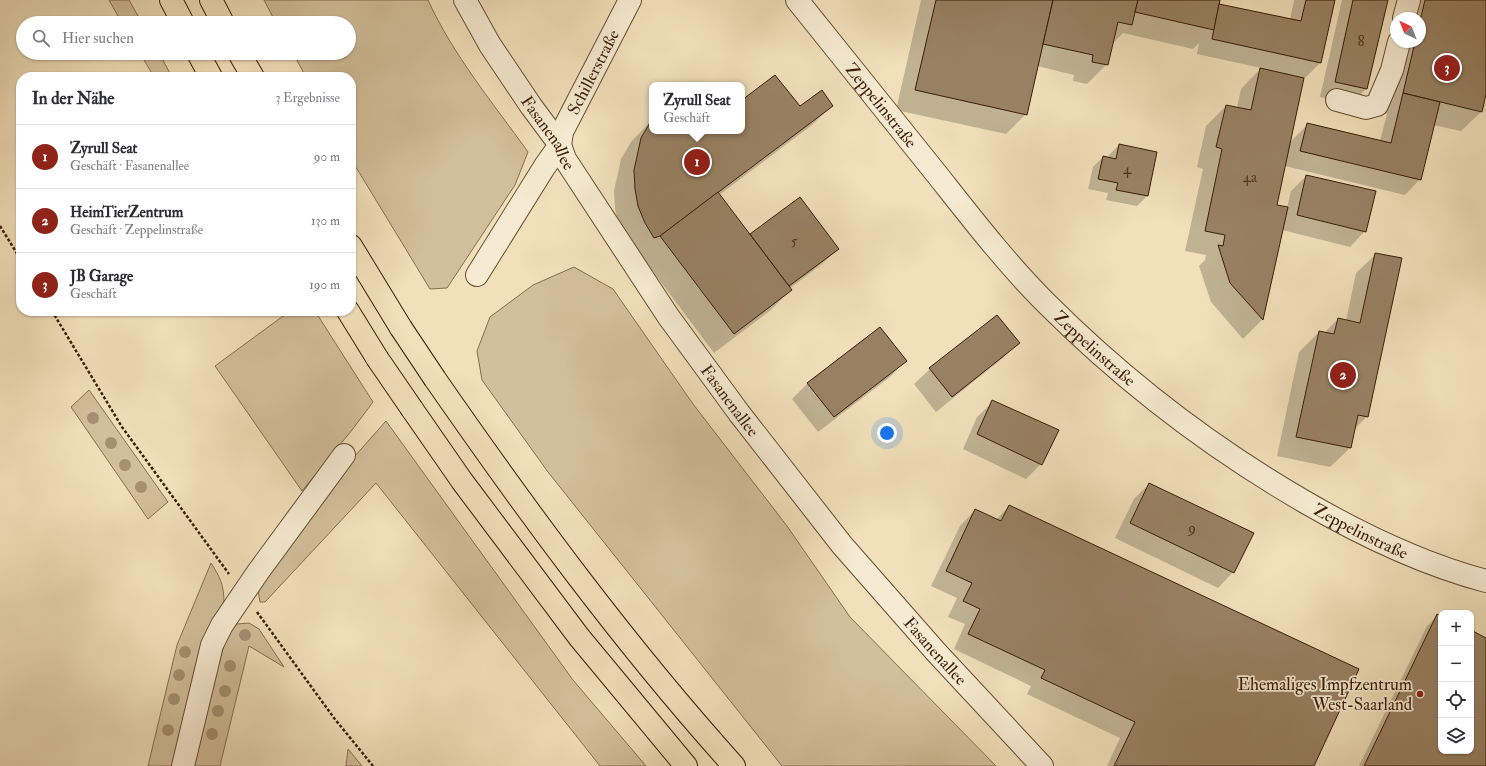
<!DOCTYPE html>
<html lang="de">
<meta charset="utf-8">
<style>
body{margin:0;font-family:"IM FELL Double Pica",serif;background:#f7f7f7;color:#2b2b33}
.controls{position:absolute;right:12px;bottom:12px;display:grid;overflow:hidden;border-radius:8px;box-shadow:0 1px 3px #0004}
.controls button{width:36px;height:36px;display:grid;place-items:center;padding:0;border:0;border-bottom:1px solid #e1e1e2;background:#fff;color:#2b2b33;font:20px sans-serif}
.compass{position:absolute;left:1390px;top:12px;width:36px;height:36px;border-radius:50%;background:#fff;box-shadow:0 1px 3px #0004;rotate:317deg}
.you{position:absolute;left:887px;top:433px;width:14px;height:14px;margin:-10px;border:3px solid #fff;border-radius:50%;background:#1a73e8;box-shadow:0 0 0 6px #1a73e833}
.badge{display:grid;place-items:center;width:26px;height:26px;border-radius:50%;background:#8f2418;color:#fff;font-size:13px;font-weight:700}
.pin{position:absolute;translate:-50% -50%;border:2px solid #fff;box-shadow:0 1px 4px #0006}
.popup{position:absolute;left:649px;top:82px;width:96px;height:52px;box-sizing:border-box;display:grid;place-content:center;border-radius:8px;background:#fff;filter:drop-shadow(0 1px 3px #0005);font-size:13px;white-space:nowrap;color:#7c7c81}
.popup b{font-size:15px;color:#2b2b33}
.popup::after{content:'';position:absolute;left:50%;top:100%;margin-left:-8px;border:8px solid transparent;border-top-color:#fff}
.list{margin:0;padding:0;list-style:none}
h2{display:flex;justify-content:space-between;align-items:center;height:52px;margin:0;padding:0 16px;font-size:17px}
h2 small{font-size:13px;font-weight:400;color:#7c7c81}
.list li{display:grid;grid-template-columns:26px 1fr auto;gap:12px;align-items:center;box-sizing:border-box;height:64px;padding:0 16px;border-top:1px solid #e1e1e2}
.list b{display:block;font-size:15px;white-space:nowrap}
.list p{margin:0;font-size:13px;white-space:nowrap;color:#7c7c81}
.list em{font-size:13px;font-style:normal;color:#7c7c81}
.icon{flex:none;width:22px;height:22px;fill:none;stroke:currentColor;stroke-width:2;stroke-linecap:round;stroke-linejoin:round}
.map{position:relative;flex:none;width:1486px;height:766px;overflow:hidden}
.search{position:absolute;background:#fff;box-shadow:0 1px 3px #0004;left:16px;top:16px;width:340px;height:44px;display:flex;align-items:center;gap:10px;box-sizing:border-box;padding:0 14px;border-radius:22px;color:#7c7c81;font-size:15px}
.panel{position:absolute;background:#fff;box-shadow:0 1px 3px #0004;left:16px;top:72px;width:340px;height:244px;border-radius:16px}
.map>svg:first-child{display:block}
</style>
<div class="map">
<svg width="1486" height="766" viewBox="0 0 1486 766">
<rect width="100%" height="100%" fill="#f1e0ba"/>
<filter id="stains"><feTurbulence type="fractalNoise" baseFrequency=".005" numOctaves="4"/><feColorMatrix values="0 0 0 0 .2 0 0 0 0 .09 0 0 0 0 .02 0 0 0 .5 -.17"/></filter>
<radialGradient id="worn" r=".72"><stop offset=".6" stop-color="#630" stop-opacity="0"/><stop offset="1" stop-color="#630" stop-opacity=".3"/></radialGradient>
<g fill="#d2bf9b" stroke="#866e50">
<path d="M109,0H129L142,23H122Z"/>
<path d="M264,0H428C453,55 493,103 528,152L515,185L447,288L430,289L351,159V77H306L293,53H349V23H276Z"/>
<path d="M140,53H159L172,77H154Z"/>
<path d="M574,267L613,289L693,404L787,526L850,617L996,766H782L548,472L482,380L477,351L490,317L533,285Z"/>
<path d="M290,311H315L373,402L352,430L302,491L215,366Z"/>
<path d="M89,390L168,502L148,519L71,407Z"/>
<path d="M386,421L573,680L646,766H600L376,483L265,602H260L258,590L354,457Z"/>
<path d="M211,563C220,577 224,585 224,603L175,766H148L177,645Z"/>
<path d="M249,623L259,629L284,667L249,646L220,766H193L217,667L228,634L237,624Z"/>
<path d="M348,749L362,766H346Z"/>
</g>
<g fill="#0003">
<path d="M921,0H1219L1218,4L1290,20L1294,0H1334L1320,63L1305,78H1303L1290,142L1308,124L1380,141L1387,114L1383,113L1400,42H1420V18H1406L1411,0H1486V90L1481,112L1461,131L1433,125L1420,179L1405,195L1285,166L1276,205L1287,208L1291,191L1306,176L1365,231L1350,247L1282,230L1263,319L1243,339L1211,302L1199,266L1205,260L1206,255L1185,251L1203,169L1197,167L1206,126L1226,106L1237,108L1241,89L1261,68L1197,54L1199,43L1193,49L1123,33L1111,45L1107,64L1087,84L1073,81L1074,75L1037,66L1026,114L1006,134L896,110Z"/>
<path d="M1342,0H1387L1366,89L1351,104L1320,97Z"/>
<path d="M742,102L799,107L831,106L812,125L719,195L750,236L800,198L838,249L822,264L789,289L790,290L771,310L714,353L619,226L615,209L614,191L621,159L631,142L652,120V131H742Z"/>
<path d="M1119,145L1147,196L1137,206L1106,200L1108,193L1088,189L1093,167L1103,157L1108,158V156Z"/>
<path d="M1376,254L1367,416L1354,430L1350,448L1330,467L1277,456L1299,352L1319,332L1324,333L1338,319L1346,321L1356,273Z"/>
<path d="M997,316L1018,343L1003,358L936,412L914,384L930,369Z"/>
<path d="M905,361L890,377L818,432L792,399L808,383Z"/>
<path d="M993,402L1041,464L1026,479L963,449L977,417Z"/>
<path d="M1149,484L1233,572L1218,588L1115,538L1134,499Z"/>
<path d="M1009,506L1313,766H1107L1120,738L1027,694L1031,686L954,649L965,624L948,617L957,598L931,586L960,526L975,510L996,520Z"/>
<path d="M1438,615L1441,617V751H1471V631L1486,639V766H1359L1427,626Z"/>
</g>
<g fill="#998264" stroke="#391d06">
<path d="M936,0H1053L1027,115L915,90Z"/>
<path d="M1053,0H1138L1132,25L1118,22L1108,65L1092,62L1093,55L1043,44Z"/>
<path d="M1138,0H1220L1214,30L1135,12Z"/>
<path d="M1306,0H1335L1321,63L1212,39L1219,4L1301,21Z"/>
<path d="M1353,0H1388L1367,89L1335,82Z"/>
<path d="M1425,0H1486V94L1482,112L1403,93L1415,42H1420V21Z"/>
<path d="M1260,68L1304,78L1277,205L1288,207L1263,320L1230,283L1218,245L1223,246L1225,235L1205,231L1222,149L1216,147L1226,105L1251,110Z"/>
<path d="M775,75L800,106L822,90L833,106L660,236L654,238L645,223L638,206L635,189L634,170L641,138L651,121L652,120V131H742V100Z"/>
<path d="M1403,93L1440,102L1421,180L1300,151L1307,123L1391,143Z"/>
<path d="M1119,144L1157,152L1148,196L1116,190L1118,183L1098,179L1103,156L1116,159Z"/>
<path d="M1306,175L1376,191L1366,232L1297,215Z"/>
<path d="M718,192L792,290L734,334L660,236Z"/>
<path d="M800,197L839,249L789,286L750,234Z"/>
<path d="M1375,253L1402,258L1368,417L1358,415L1351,448L1296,437L1319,331L1334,334L1338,318L1360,323Z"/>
<path d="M997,315L1020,343L952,397L929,368Z"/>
<path d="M880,327L907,361L834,417L807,383Z"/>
<path d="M992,400L1059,430L1042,465L977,434Z"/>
<path d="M1149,483L1254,533L1234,573L1130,523Z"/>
<path d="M1009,505L1359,669L1314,766H1114L1135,722L1041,678L1045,670L968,634L980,609L963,601L972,583L946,571L975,509L1001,521Z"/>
<path d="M1437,614L1441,616V751H1471V630L1486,638V766H1364Z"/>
</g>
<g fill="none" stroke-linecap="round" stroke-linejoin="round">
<g stroke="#674e33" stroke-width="24">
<g id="minor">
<path id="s1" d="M465,0L490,45L531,106L560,145L565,159L668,316L739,413L842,545L936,652L1042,766"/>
<path id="s2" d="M797,0C844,59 892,118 939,177C973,220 1007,264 1046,303C1123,380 1210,447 1305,502C1362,535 1422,564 1486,581"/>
<path d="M1404,18L1409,0"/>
<path d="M1337,100L1366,108L1377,105L1392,70L1399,42"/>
<path id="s3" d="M477,275L545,166L560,145L562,132L630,0"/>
<path d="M183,766L212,645L222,625L258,572L344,455"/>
</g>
</g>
<g stroke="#391d06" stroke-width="24">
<g id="highway">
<path d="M171,0L183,23"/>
<path d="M211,0L223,23"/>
<path d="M198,53L211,77"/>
<path d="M239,53L253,77"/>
<path d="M351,246L401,328"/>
<path d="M348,311L377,358"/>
<path d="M435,379C528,513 625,645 734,766"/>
<path d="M412,409L462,481L579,637L686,766"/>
</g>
</g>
<g stroke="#391d06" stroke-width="2.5" stroke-dasharray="3 2" stroke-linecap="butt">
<path d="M0,226L21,260"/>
<path d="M52,311L122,427L229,574"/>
<path d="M257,612L334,718L373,766"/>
</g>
<use href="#minor" stroke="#f6ebd2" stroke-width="22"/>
<use href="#highway" stroke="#f1e0ba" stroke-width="22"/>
<g stroke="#391d06" stroke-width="24" stroke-linecap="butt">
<g id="highway-bridge">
<path d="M401,328L435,379"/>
<path d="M377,358L412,409"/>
</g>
</g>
<use href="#highway-bridge" stroke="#f1e0ba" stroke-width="22"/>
</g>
<g fill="#a59070">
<circle cx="93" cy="418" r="6"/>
<circle cx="111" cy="443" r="6"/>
<circle cx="125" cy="465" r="6"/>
<circle cx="141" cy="487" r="6"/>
<circle cx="245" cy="635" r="6"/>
<circle cx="185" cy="652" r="6"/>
<circle cx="230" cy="666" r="6"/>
<circle cx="179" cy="675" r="6"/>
<circle cx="225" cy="691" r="6"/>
<circle cx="174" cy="699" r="6"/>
<circle cx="218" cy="711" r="6"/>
<circle cx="168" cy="730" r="6"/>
<circle cx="212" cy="734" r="6"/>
</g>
<circle fill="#8f2418" stroke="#f6ebd2" stroke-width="1.5" cx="1420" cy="694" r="4"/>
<g text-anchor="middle" stroke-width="3.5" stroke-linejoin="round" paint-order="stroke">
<g font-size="15" fill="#51361e">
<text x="1361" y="46">8</text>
<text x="1127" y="174">4</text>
<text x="1250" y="182">4a</text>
<text x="794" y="246">5</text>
<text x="1192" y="533">9</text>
</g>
<g font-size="17" fill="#391d06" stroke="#f6ebd2">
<text dy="6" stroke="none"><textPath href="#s3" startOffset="235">Schillerstraße</textPath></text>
<text dy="6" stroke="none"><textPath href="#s2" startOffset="135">Zeppelinstraße</textPath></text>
<text dy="6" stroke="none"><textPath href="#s1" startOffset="157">Fasanenallee</textPath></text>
<text dy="6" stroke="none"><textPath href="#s2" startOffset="459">Zeppelinstraße</textPath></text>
<text dy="6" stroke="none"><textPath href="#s1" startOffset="481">Fasanenallee</textPath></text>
<text dy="6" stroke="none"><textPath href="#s2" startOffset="783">Zeppelinstraße</textPath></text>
<text dy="6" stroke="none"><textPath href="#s1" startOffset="805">Fasanenallee</textPath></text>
</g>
<g font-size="17" fill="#391d06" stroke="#f6ebd2" text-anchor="end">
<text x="1412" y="690">Ehemaliges Impfzentrum<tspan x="1412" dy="20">West-Saarland</tspan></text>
</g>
</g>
<rect width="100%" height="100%" filter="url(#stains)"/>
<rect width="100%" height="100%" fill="url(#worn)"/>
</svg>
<div class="controls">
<button>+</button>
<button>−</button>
<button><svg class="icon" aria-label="locate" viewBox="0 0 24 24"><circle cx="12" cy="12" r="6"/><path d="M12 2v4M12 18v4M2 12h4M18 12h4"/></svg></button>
<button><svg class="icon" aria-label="layers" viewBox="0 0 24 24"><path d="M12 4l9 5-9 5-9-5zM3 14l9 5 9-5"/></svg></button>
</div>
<svg class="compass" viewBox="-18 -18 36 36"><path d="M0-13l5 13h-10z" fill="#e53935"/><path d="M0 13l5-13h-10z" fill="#7c7c81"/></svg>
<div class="you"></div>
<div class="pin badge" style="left:697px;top:162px">1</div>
<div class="popup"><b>Zyrull Seat</b>Geschäft</div>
<div class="pin badge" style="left:1343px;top:375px">2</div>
<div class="pin badge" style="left:1447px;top:68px">3</div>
<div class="search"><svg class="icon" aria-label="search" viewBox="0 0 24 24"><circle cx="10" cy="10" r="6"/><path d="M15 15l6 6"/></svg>Hier suchen</div>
<section class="panel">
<h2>In der Nähe<small>3 Ergebnisse</small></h2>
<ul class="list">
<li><span class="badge">1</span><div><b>Zyrull Seat</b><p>Geschäft · Fasanenallee</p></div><em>90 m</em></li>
<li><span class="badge">2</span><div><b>HeimTierZentrum</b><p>Geschäft · Zeppelinstraße</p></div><em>130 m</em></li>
<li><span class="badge">3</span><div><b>JB Garage</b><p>Geschäft</p></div><em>190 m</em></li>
</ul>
</section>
</div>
